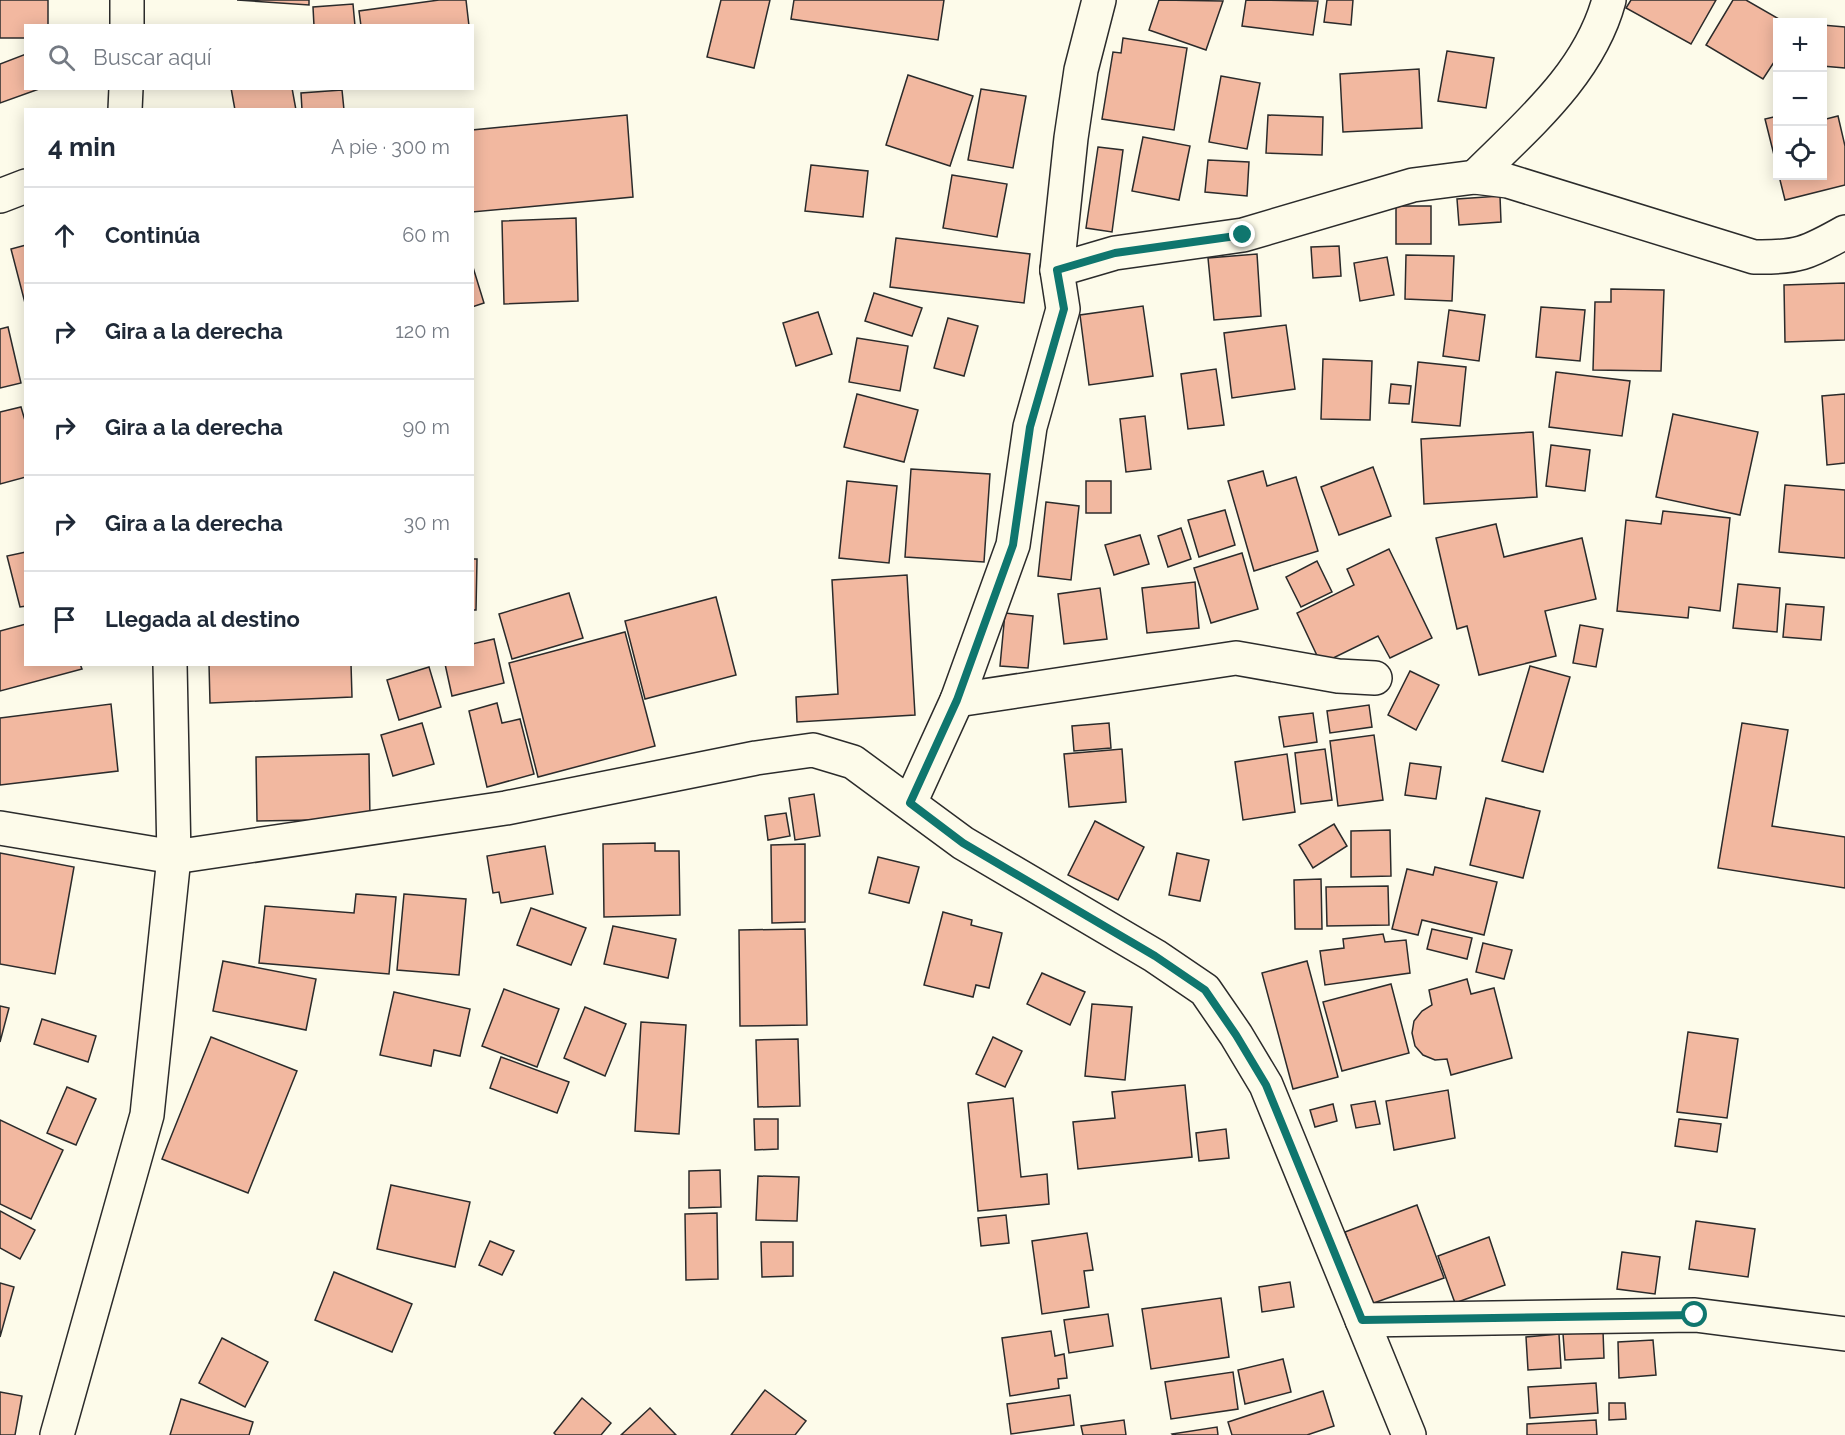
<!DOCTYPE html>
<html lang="es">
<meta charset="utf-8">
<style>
body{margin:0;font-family:Raleway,sans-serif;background:#f2f2f3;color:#1f2937}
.controls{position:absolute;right:18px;top:18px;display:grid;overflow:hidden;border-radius:0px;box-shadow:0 3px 15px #0003}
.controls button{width:54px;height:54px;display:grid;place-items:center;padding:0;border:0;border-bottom:2px solid #e0e1e3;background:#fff;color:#1f2937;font:30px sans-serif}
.stop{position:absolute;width:18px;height:18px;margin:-14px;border:4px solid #0f766e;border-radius:50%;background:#fff}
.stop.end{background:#0f766e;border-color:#fff;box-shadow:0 2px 6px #0008}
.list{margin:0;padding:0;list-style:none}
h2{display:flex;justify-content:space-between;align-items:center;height:78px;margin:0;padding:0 24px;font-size:26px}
h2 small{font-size:20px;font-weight:400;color:#747a83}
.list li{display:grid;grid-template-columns:39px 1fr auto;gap:18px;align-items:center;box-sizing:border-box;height:96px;padding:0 24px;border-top:2px solid #e0e1e3}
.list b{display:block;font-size:22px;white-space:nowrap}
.list em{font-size:20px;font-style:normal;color:#747a83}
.icon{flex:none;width:33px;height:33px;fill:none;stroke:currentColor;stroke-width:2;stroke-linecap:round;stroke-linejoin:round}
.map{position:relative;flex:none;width:1845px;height:1435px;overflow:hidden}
.search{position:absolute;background:#fff;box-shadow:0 3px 15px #0003;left:24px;top:24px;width:450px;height:66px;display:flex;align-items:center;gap:15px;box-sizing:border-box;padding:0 21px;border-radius:0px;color:#747a83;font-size:22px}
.panel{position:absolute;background:#fff;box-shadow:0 3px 15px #0003;left:24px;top:108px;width:450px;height:558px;border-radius:0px}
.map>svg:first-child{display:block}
</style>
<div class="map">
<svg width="1845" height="1435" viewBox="0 0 1845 1435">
<rect width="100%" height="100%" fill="#fdfbea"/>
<g fill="#f2b8a0" stroke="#2b2b2b" stroke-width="1.5">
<path d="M0,0H48V26H26V38H0Z"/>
<path d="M237,0H309V5Z"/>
<path d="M439,0H466L469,26H361L359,11Z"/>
<path d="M721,0H770L754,68L707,57Z"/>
<path d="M794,0H944L938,40L791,19Z"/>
<path d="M1159,0L1223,1L1206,50L1149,30Z"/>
<path d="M1246,0L1318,1L1313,35L1242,26Z"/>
<path d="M1327,0H1353L1351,25L1324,22Z"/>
<path d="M1631,0H1716L1691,44L1626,8Z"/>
<path d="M1733,0H1746L1784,22H1778V56L1763,79L1706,45Z"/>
<path d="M353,4L355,26H314L313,7Z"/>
<path d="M1822,25L1845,27V68L1822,66Z"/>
<path d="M1123,38L1187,48L1174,130L1102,119L1113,52L1121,53Z"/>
<path d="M1447,51L1494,58L1486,108L1438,101Z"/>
<path d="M26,54V88L39,89L0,103V64Z"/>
<path d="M1419,69L1422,128L1343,132L1340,74Z"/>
<path d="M908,75L973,96L950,166L886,145Z"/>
<path d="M1221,76L1260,83L1247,149L1209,142Z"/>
<path d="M231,88H292L296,110H235Z"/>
<path d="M981,89L1026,96L1013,168L968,160Z"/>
<path d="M342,90L344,110H302L301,93Z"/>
<path d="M627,115L633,197L472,212V130Z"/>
<path d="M1268,115L1323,117L1322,155L1266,153Z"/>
<path d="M1778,116V171L1765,119Z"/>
<path d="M1838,116L1845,146V185L1785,200L1779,176H1822V120Z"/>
<path d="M1143,137L1190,146L1179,200L1132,191Z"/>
<path d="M1098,147L1123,150L1112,232L1086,228Z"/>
<path d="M1208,160L1249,162L1247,196L1205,192Z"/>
<path d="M811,165L868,171L863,217L805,211Z"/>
<path d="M952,175L1007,184L997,237L943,228Z"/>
<path d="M1500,196L1501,222L1459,225L1457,199Z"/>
<rect x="1396" y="206" width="35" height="38"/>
<path d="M576,218L578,301L504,304L502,221Z"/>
<path d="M896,238L1030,254L1024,303L890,287Z"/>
<path d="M26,245V303H25L11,249Z"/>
<path d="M1339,246L1341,276L1313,278L1311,247Z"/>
<path d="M1257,254L1261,316L1214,320L1208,258Z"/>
<path d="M1406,255L1454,256L1452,301L1405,299Z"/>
<path d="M1387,257L1394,295L1360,301L1354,263Z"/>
<path d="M472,264L484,303L472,307Z"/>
<path d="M1845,283V340L1785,342L1784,285Z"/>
<path d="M1611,289L1664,290L1661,371L1593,370L1595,302H1611Z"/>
<path d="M874,293L922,308L912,336L865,321Z"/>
<path d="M1143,306L1153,376L1089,385L1080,315Z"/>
<path d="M1541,307L1585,310L1580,361L1536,357Z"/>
<path d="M1449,310L1485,315L1479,361L1443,356Z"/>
<path d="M818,312L832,354L796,366L783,323Z"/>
<path d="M948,318L978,326L964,376L934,368Z"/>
<path d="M1286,325L1295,389L1232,398L1224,333Z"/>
<path d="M8,327L21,383L0,388V329Z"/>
<path d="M857,338L908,346L900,391L849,382Z"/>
<path d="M1323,359L1372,361L1370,420L1321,419Z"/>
<path d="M1418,362L1466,367L1460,426L1412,422Z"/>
<path d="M1216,369L1224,425L1188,429L1181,374Z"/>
<path d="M1556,372L1630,381L1622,436L1549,427Z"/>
<path d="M1391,384L1411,386L1409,404L1389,403Z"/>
<path d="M857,394L918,410L904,462L844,447Z"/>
<path d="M1845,394V463L1827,465L1822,396Z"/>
<path d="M21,407L26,424V477L0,484V412Z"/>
<path d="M1673,414L1758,432L1740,515L1656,497Z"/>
<path d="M1145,416L1151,469L1126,472L1120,419Z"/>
<path d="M1533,432L1537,497L1424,504L1421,439Z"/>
<path d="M1551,445L1590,450L1585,491L1546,486Z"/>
<path d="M1373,467L1391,516L1339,535L1321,487Z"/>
<path d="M911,469L990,474L984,562L905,557Z"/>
<path d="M1263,471L1267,486L1296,477L1318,551L1254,571L1228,481Z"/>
<path d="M847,481L897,486L889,563L839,558Z"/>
<rect x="1086" y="481" width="25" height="32"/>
<path d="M1785,485L1845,490V558L1779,552Z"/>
<path d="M1046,502L1079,506L1071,580L1038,576Z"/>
<path d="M1225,510L1235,545L1199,557L1188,520Z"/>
<path d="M1663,511L1730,518L1720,611L1689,607L1688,618L1617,611L1626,520L1661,524Z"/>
<path d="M1496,524L1504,557L1582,538L1596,599L1545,611L1556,656L1479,675L1467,626L1457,629L1436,538Z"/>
<path d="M1181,528L1191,559L1168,567L1158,536Z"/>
<path d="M1140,535L1149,564L1114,575L1105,545Z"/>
<path d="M1389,549L1432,638L1390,658L1378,636L1321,664L1297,613L1354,585L1347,569Z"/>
<path d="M26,552V606L20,607L7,556Z"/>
<path d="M1242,553L1258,609L1211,623L1194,568Z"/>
<path d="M472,559H477L476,610H472Z"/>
<path d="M1317,561L1332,592L1301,607L1286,577Z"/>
<path d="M907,575L915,715L797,722L796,697L838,694L832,580Z"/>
<path d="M1195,582L1199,628L1147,633L1142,588Z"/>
<path d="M1738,584L1780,588L1777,632L1733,628Z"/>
<path d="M1100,588L1107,639L1064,644L1058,594Z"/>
<path d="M569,593L583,638L512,659L499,614Z"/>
<path d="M716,597L736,675L645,699L625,621Z"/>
<path d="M1786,604L1824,607L1821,640L1783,637Z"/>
<path d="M1005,613L1033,616L1028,668L1000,666Z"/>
<path d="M26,624V664H80L82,669L0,691V631Z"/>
<path d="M1580,625L1603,629L1596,667L1573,663Z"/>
<path d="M625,632L655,746L538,777L509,663Z"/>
<path d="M494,639L504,683L452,696L445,664H472V644Z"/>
<path d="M209,664H351L352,697L210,703Z"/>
<path d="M1530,666L1570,677L1543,772L1502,761Z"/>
<path d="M429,667L441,707L399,720L387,680Z"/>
<path d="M1410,671L1439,685L1416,730L1388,715Z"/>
<path d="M497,703L502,723L520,719L534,774L487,787L469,711Z"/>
<path d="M111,704L118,771L0,785V718Z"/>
<path d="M1369,705L1372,727L1330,733L1327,711Z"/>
<path d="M1313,713L1317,742L1284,747L1279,717Z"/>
<path d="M422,723L434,764L393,776L381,735Z"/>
<path d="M1109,723L1111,748L1074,751L1072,726Z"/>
<path d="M1742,723L1788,730L1772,826L1845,837V888L1718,868Z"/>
<path d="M1374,735L1383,800L1338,806L1330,741Z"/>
<path d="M1122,749L1126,802L1069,807L1064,754Z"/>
<path d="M1325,749L1332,800L1301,804L1295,753Z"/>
<path d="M369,754L370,819L257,821L256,757Z"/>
<path d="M1287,754L1295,812L1243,820L1235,762Z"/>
<path d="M1410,763L1441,767L1436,799L1405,795Z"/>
<path d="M814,794L820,836L795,840L789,798Z"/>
<path d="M1486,798L1540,811L1523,878L1470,865Z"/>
<path d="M786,813L790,836L768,840L765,816Z"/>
<path d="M1095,821L1144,847L1118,900L1068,875Z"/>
<path d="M1334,824L1347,846L1313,868L1299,845Z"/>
<path d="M1390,830L1391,876L1351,877V831Z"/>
<path d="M655,843V851H679L680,915L604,917L603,844Z"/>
<path d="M805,844V922L772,923L771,845Z"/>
<path d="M545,846L553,894L501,903L499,892L493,893L487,856Z"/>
<path d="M0,853L74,867L55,974L0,964Z"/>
<path d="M1177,853L1209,860L1200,901L1169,895Z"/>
<path d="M878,857L919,867L909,903L869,893Z"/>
<path d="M1435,867L1497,882L1484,935L1422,920L1418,935L1392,929L1407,869L1433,875Z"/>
<path d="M1321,879L1322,929H1295L1294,880Z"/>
<path d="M1388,886L1389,925L1327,926L1326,887Z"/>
<path d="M356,894L396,897L389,974L259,963L265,906L354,913Z"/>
<path d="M404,894L466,899L459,975L397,970Z"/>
<path d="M531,908L586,928L571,965L517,945Z"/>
<path d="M943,912L972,920L971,925L1002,933L989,988L976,985L973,997L924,985Z"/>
<path d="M613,926L676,939L668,978L604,964Z"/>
<path d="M805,929L807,1025L740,1026L739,930Z"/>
<path d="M1432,929L1472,938L1467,959L1427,949Z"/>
<path d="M1383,934L1385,942L1406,940L1410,973L1325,985L1320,951L1344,948L1343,939Z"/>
<path d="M1483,943L1512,950L1504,979L1476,972Z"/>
<path d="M223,961L316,979L306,1030L213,1011Z"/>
<path d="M1307,961L1338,1077L1293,1089L1262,973Z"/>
<path d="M1042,973L1085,992L1070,1025L1027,1004Z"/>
<path d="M1467,979L1471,994L1494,988L1512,1058L1451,1075L1447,1059L1435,1060L1423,1055L1415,1046L1412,1033L1414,1021L1422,1011L1432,1005L1429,990Z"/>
<path d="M1391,984L1409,1053L1342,1071L1323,1002Z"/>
<path d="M504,989L559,1009L537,1067L482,1046Z"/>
<path d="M394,992L470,1009L460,1056L434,1050L431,1066L380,1055Z"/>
<path d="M1092,1004L1132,1007L1125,1080L1085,1076Z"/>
<path d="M0,1006L9,1008L0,1042Z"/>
<path d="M585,1007L626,1024L605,1076L564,1058Z"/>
<path d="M42,1019L96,1036L88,1062L34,1044Z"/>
<path d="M641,1022L686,1025L679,1134L635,1131Z"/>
<path d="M1688,1032L1738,1039L1727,1118L1677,1112Z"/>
<path d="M211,1037L297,1071L248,1193L162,1159Z"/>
<path d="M993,1037L1022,1051L1005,1087L976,1074Z"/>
<path d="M798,1039L800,1106L758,1107L756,1040Z"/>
<path d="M501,1057L569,1082L557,1113L490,1088Z"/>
<path d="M1185,1085L1192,1157L1078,1169L1073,1122L1115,1118L1112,1092Z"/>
<path d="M67,1087L96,1099L76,1145L47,1133Z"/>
<path d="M1448,1090L1455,1138L1394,1150L1386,1101Z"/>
<path d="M1013,1098L1021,1177L1047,1174L1049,1204L978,1211L968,1103Z"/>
<path d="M1375,1101L1380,1124L1356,1128L1351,1105Z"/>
<path d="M1333,1104L1337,1121L1315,1127L1310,1110Z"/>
<path d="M754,1119H778V1149L755,1150Z"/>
<path d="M1679,1119L1721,1124L1717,1152L1675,1146Z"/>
<path d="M0,1120L63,1150L31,1219L0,1204Z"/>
<path d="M1226,1129L1229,1158L1199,1161L1196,1133Z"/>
<path d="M720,1170L721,1207L689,1208V1171Z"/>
<path d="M758,1176L799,1177L797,1221L756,1220Z"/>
<path d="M391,1185L470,1202L455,1267L377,1249Z"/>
<path d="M1417,1205L1444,1278L1371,1304L1345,1232Z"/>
<path d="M0,1211L35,1230L20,1259L0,1248Z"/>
<path d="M717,1213L718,1279L686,1280L685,1214Z"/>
<path d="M1006,1215L1009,1243L981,1246L978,1218Z"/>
<path d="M1696,1221L1755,1229L1748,1277L1689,1269Z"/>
<path d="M1087,1233L1093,1270L1084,1271L1089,1307L1042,1314L1032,1241Z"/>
<path d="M1489,1237L1505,1285L1455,1303L1438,1256Z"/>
<path d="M490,1241L514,1251L502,1275L479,1265Z"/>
<path d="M761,1242H793V1276L762,1277Z"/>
<path d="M1622,1252L1660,1257L1655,1294L1617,1289Z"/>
<path d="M334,1272L412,1304L392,1352L315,1320Z"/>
<path d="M1290,1282L1294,1307L1262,1312L1259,1287Z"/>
<path d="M0,1283L14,1287L0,1337Z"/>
<path d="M1221,1298L1229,1357L1151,1369L1142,1309Z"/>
<path d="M1108,1314L1113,1346L1069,1353L1064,1320Z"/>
<path d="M1051,1331L1055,1356L1064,1354L1067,1378L1058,1379L1059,1388L1010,1396L1002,1338Z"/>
<path d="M1603,1331L1604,1358L1565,1360L1563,1334Z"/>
<path d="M1559,1334L1561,1368L1528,1370L1526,1337Z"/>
<path d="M222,1338L268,1362L245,1407L199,1383Z"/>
<path d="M1653,1340L1656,1375L1619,1378L1618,1342Z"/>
<path d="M1283,1359L1291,1392L1245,1404L1238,1370Z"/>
<path d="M1233,1372L1238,1409L1171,1419L1165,1382Z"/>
<path d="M1596,1383L1598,1413L1530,1418L1528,1387Z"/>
<path d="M765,1390L806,1421L795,1435H731Z"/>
<path d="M1323,1391L1334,1426L1307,1435H1232L1228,1422Z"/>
<path d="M0,1392L22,1396L15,1435H0Z"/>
<path d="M1070,1395L1074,1425L1011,1434L1007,1404Z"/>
<path d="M582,1398L611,1423L601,1435H556L554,1433Z"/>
<path d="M181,1399L253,1422L249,1435H170Z"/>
<path d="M1609,1403H1625L1626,1419L1609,1420Z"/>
<path d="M650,1408L676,1435H621Z"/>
<path d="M1124,1420L1126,1435H1083L1081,1426Z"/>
<path d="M1596,1420L1597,1435H1527V1424Z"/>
<path d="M1217,1427L1218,1435H1173L1172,1434Z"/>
</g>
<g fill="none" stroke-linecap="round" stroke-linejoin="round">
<g stroke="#2b2b2b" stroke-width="36">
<g id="minor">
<path d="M1475,177C1527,125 1589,74 1609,0"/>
<path d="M1057,270L1071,138L1081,70L1099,0"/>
<path d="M957,700L1236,658L1338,676L1375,678"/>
<path d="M910,803L957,700L1013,545L1030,427L1063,309L1057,270L1115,253L1243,235L1413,185L1475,177L1508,181L1754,257C1797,258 1808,253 1845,232"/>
<path d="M0,828L174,857"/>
<path d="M1362,1320L1695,1315L1845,1334"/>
</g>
</g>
<g stroke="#2b2b2b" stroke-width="36">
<g id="tertiary">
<path d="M0,196L26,186"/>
<path d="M174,857L506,808L756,758L813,750L853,762L963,843L1155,956L1205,990L1236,1035L1266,1085L1409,1435"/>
</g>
</g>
<g stroke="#2b2b2b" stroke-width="36">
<g id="primary">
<path d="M127,26V0"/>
<path d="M125,110L126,88"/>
<path d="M57,1435L147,1115L174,857L170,664"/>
</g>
</g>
<use href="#minor" stroke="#fdfbea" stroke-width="33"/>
<use href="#tertiary" stroke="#fdfbea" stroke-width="33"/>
<use href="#primary" stroke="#fdfbea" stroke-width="33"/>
</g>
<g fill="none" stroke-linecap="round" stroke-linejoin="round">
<path stroke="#0f766e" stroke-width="8" d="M1243,235L1115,253L1057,270L1064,309L1030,427L1013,545L957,700L910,803L963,843L1155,956L1205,990L1236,1035L1266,1085L1362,1320L1695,1315"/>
</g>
</svg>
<div class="controls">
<button>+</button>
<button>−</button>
<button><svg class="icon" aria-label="locate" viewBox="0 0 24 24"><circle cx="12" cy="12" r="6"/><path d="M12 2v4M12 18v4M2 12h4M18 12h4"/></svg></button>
</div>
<div class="stop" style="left:1695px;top:1315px"></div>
<div class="stop end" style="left:1243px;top:235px"></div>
<div class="search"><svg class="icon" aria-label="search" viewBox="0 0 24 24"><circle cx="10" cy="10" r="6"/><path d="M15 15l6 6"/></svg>Buscar aquí</div>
<section class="panel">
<h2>4 min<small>A pie · 300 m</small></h2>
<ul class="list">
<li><svg class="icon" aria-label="ahead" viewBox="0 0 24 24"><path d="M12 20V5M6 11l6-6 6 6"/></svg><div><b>Continúa</b></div><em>60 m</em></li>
<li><svg class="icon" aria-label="right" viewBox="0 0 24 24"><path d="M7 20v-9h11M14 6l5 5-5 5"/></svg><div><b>Gira a la derecha</b></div><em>120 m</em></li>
<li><svg class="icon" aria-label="right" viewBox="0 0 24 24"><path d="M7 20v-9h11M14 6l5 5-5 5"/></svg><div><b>Gira a la derecha</b></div><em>90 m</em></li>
<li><svg class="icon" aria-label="right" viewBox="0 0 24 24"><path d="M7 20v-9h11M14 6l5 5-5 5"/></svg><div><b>Gira a la derecha</b></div><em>30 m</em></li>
<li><svg class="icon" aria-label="arrive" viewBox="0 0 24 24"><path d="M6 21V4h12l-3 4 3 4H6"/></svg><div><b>Llegada al destino</b></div></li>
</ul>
</section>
</div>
